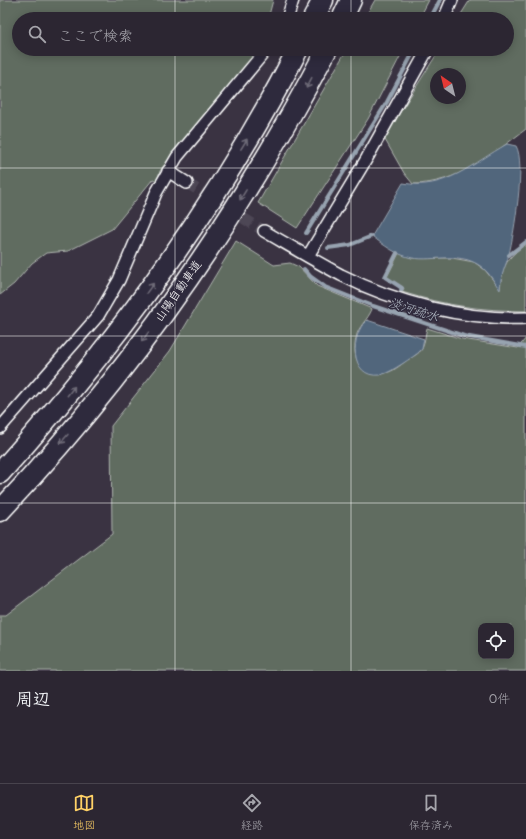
<!DOCTYPE html>
<html lang="ja">
<meta charset="utf-8">
<style>
body{margin:0;font-family:Mali,"Klee One",sans-serif;background:#342e3a;color:#f1f3f6}
.controls{position:absolute;right:12px;bottom:12px;display:grid;overflow:hidden;border-radius:8px;box-shadow:0 2px 10px #0003}
.controls button{width:36px;height:36px;display:grid;place-items:center;padding:0;border:0;border-bottom:1px solid #48434d;background:#2c2632;color:#f1f3f6;font:20px sans-serif}
.compass{position:absolute;left:430px;top:68px;width:36px;height:36px;border-radius:50%;background:#2c2632;box-shadow:0 2px 10px #0003;rotate:325deg}
.list{margin:0;padding:0;list-style:none}
h2{display:flex;justify-content:space-between;align-items:center;height:52px;margin:0;padding:0 16px;font-size:17px}
h2 small{font-size:13px;font-weight:400;color:#a6a5ac}
.icon{flex:none;width:22px;height:22px;fill:none;stroke:currentColor;stroke-width:2;stroke-linecap:round;stroke-linejoin:round}
.map{position:relative;flex:none;width:526px;height:671px;overflow:hidden}
.search{position:absolute;background:#2c2632;box-shadow:0 2px 10px #0003;left:12px;right:12px;top:12px;height:44px;display:flex;align-items:center;gap:10px;box-sizing:border-box;padding:0 14px;border-radius:22px;color:#a6a5ac;font-size:15px}
.sheet{height:112px;background:#2c2632}
nav{display:flex;justify-content:space-around;align-items:center;box-sizing:border-box;height:56px;border-top:1px solid #48434d;background:#2c2632;font-size:11px;color:#a6a5ac}
nav a{display:grid;justify-items:center;gap:2px}
nav .on{color:#ffd166}
.map>svg:first-child{display:block}
</style>
<div class="map">
<svg width="526" height="671" viewBox="0 0 526 671">
<rect width="100%" height="100%" fill="#3a3342"/>
<filter id="ink" filterUnits="userSpaceOnUse"><feTurbulence type="fractalNoise" baseFrequency=".025" numOctaves="2"/><feDisplacementMap in="SourceGraphic" scale="8" xChannelSelector="R" yChannelSelector="G"/><feConvolveMatrix kernelMatrix="1 2 1 2 8 2 1 2 1" color-interpolation-filters="sRGB"/></filter>
<g filter="url(#ink)">
<g fill="#606c61" stroke="#b0b6b0" fill-rule="evenodd">
<path d="M0,0H273L268,19H19V49H260L259,53L175,151L160,171L157,181L153,179L112,229L68,251L46,253L32,263L14,284L0,295Z"/>
<path d="M375,0H429L419,19H364Z"/>
<path d="M470,0H526V129C493,154 457,184 413,184L404,173L384,138L440,49H507V19H458ZM436,74H460V98H436Z"/>
<path d="M347,49H404L368,119L297,228L258,203Z"/>
<path d="M236,241L274,265L290,263L299,267L317,286L372,309C368,320 358,326 356,338C351,362 363,379 389,372C395,370 402,364 407,360C412,357 419,354 422,349C425,343 425,334 427,328L462,339L518,348L526,338V671H0V615H6L112,534L111,426L170,351ZM481,626H511V656H481Z"/>
<path d="M526,244V311C479,310 447,306 402,292L404,288L387,277L399,253L412,258H452L474,262L485,270L500,289C503,264 506,259 526,244Z"/>
</g>
<g fill="#51667c" stroke="#97a3b0">
<path d="M507,144L516,146C526,162 514,234 509,254C506,266 500,276 500,290C495,283 490,274 483,268C461,250 435,262 412,258C397,255 383,245 372,236L403,183C445,191 473,163 507,144Z"/>
<path d="M367,320L424,339L422,349C417,355 409,359 402,364C395,368 389,373 380,375C349,379 350,334 367,320Z"/>
</g>
<g fill="none" stroke-linecap="round" stroke-linejoin="round">
<g stroke="#97a3b0" stroke-width="4">
<path d="M430,19L440,0"/>
<path d="M306,233L387,102L415,49"/>
<path d="M328,248L350,245L372,236"/>
<path d="M397,253L385,277L402,288L401,290"/>
<path d="M509,255L526,242"/>
<path d="M304,269L311,277L325,287L373,306L464,336L526,347"/>
</g>
<path stroke="#4e4755" stroke-width="11" stroke-dasharray="11 5.5" stroke-linecap="butt" d="M187,183L264,231"/>
<g stroke="#fff" stroke-width="14">
<g id="minor">
<path d="M287,19L293,0"/>
<path d="M444,19L452,0"/>
<path d="M168,171L187,183"/>
<path d="M264,231C290,246 315,261 341,275C396,303 464,320 526,318"/>
<path d="M308,256L367,158L428,49"/>
<path d="M0,428L98,316L119,280L156,193L177,157L267,49"/>
</g>
</g>
<g stroke="#fff" stroke-width="23">
<g id="motorway">
<path d="M313,19L323,0"/>
<path d="M342,19L351,0"/>
<path d="M0,473C115,345 219,203 298,49"/>
<path d="M0,511C130,374 239,216 327,49"/>
</g>
</g>
<use href="#minor" stroke="#2f2a3d" stroke-width="11"/>
<use href="#motorway" stroke="#2f2a3d" stroke-width="20"/>
</g>
<defs><path id="oneway-shaft" d="M-6 0H5M1.5-3L5.5 0L1.5 3" fill="none" stroke-width="1.6" stroke-linecap="round" stroke-linejoin="round"/></defs>
<g stroke="#6d6a77">
<use href="#oneway-shaft" transform="translate(309 83) rotate(118)"/>
<use href="#oneway-shaft" transform="translate(244 144) rotate(-58)"/>
<use href="#oneway-shaft" transform="translate(243 195) rotate(122)"/>
<use href="#oneway-shaft" transform="translate(150 288) rotate(-54)"/>
<use href="#oneway-shaft" transform="translate(145 337) rotate(126)"/>
<use href="#oneway-shaft" transform="translate(71 391) rotate(-52)"/>
<use href="#oneway-shaft" transform="translate(64 439) rotate(131)"/>
</g>
</g>
<path fill="none" stroke="#fff" stroke-width="1" stroke-opacity="0.55" d="M175,0V19M351,0V19M175,49V671M351,49V671M0,168H526M0,336H526M0,503H526"/>
<g text-anchor="middle" stroke-width="3" stroke-linejoin="round" paint-order="stroke">
<g font-size="12" fill="#fff" stroke="#2f2a3d">
<text transform="translate(178 291) rotate(-55)" y="4">山陽自動車道</text>
</g>
<g font-size="13" font-style="italic" fill="#b1bac4" stroke="#2f2a3d">
<text transform="translate(414 309) rotate(18)" y="5">淡河疏水</text>
</g>
</g>
</svg>
<div class="controls">
<button><svg class="icon" aria-label="locate" viewBox="0 0 24 24"><circle cx="12" cy="12" r="6"/><path d="M12 2v4M12 18v4M2 12h4M18 12h4"/></svg></button>
</div>
<svg class="compass" viewBox="-18 -18 36 36"><path d="M0-13l5 13h-10z" fill="#e53935"/><path d="M0 13l5-13h-10z" fill="#a6a5ac"/></svg>
<div class="search"><svg class="icon" aria-label="search" viewBox="0 0 24 24"><circle cx="10" cy="10" r="6"/><path d="M15 15l6 6"/></svg>ここで検索</div>
</div>
<section class="sheet">
<h2>周辺<small>0件</small></h2>
<ul class="list">
</ul>
</section>
<nav>
<a class="on"><svg class="icon" aria-label="map" viewBox="0 0 24 24"><path d="M3 6l6-2 6 2 6-2v14l-6 2-6-2-6 2zM9 4v14M15 6v14"/></svg>地図</a>
<a><svg class="icon" aria-label="directions" viewBox="0 0 24 24"><path d="M12 3l9 9-9 9-9-9zM9 14v-3h6M13 9l2 2-2 2"/></svg>経路</a>
<a><svg class="icon" aria-label="saved" viewBox="0 0 24 24"><path d="M7 4h10v16l-5-4-5 4z"/></svg>保存済み</a>
</nav>
